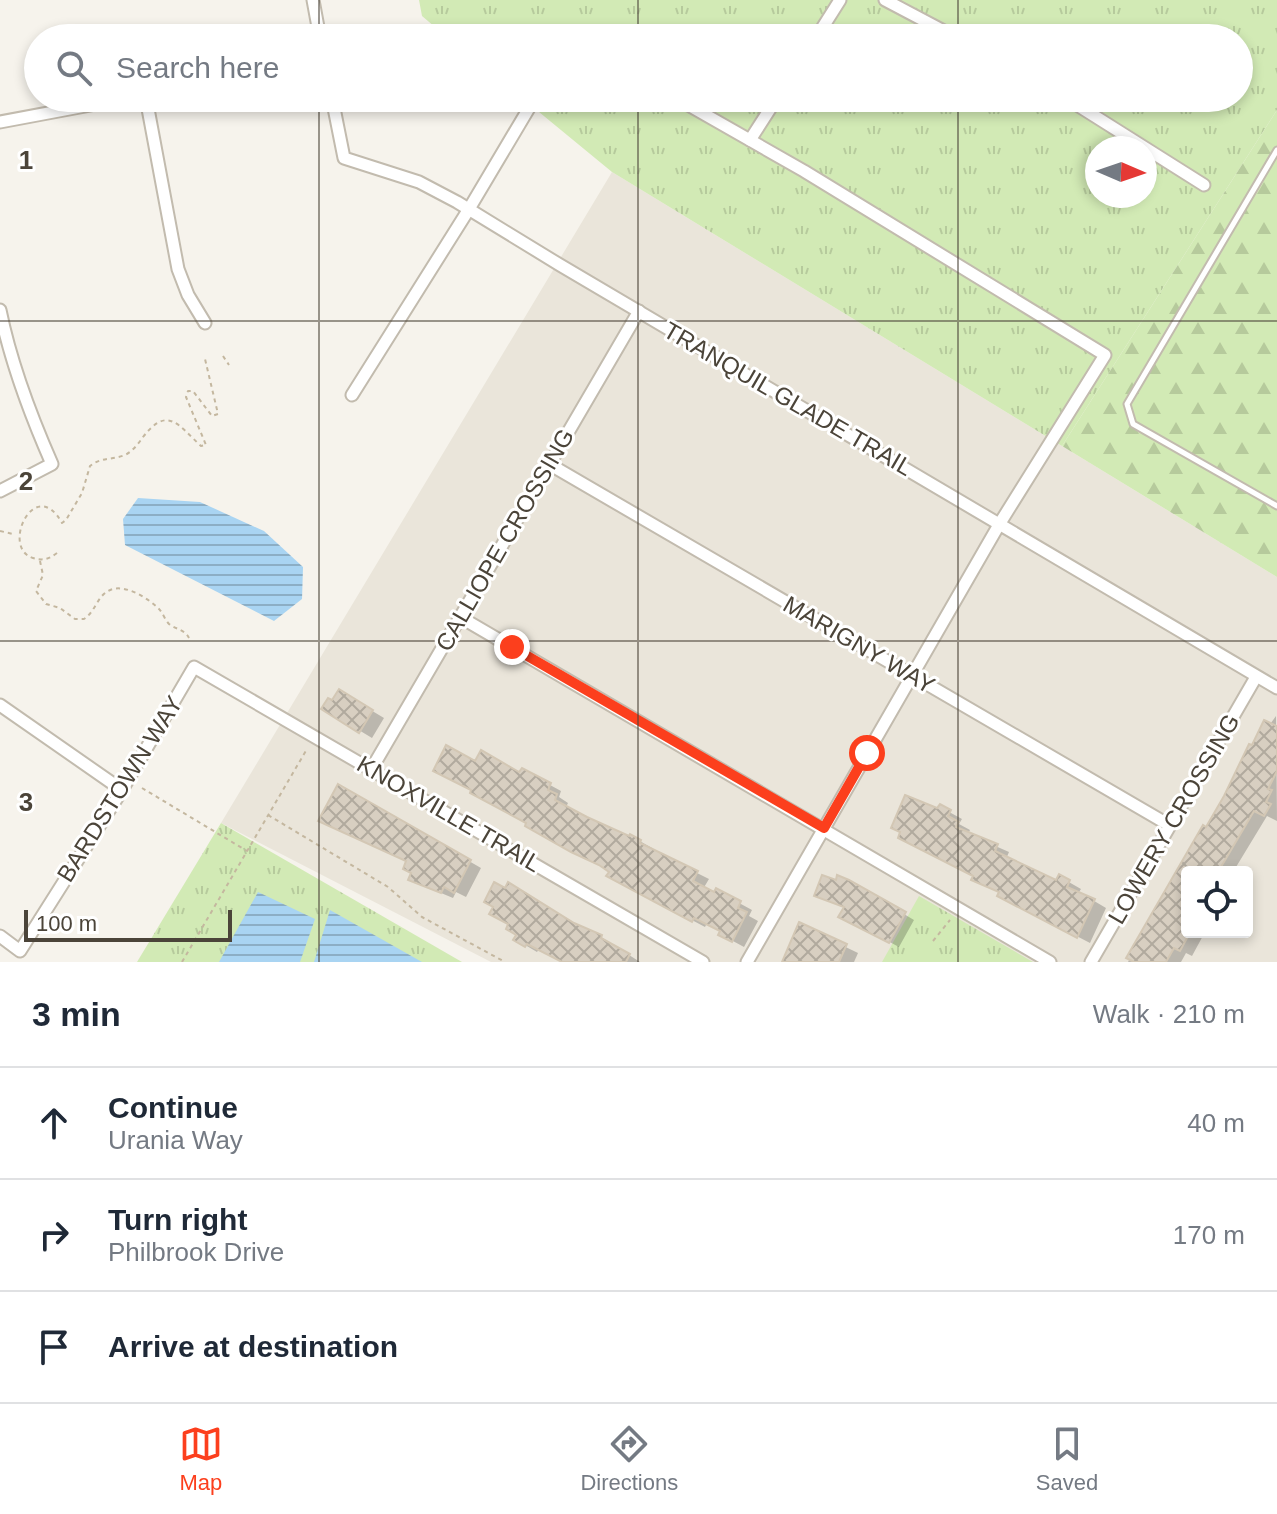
<!DOCTYPE html>
<meta charset="utf-8">
<style>
body{margin:0;font-family:Arial,sans-serif;background:#f2f2f3;color:#1f2937}
.controls{position:absolute;right:24px;bottom:24px;display:grid;overflow:hidden;border-radius:8px;box-shadow:0 4px 12px #0003}
.controls button{width:72px;height:72px;display:grid;place-items:center;padding:0;border:0;border-bottom:2px solid #e0e1e3;background:#fff;color:#1f2937;font:40px sans-serif}
.compass{position:absolute;left:1085px;top:136px;width:72px;height:72px;border-radius:50%;background:#fff;box-shadow:0 4px 12px #0003;rotate:92deg}
.scale{position:absolute;left:24px;bottom:20px;width:208px;box-sizing:border-box;padding-left:8px;border:4px solid #4b4439;border-top:0;font-size:22px;line-height:28px;white-space:nowrap;color:#4b4439;-webkit-text-stroke:6px #fff;paint-order:stroke}
.stop{position:absolute;width:24px;height:24px;margin:-18px;border:6px solid #fc3f1d;border-radius:50%;background:#fff}
.stop.end{background:#fc3f1d;border-color:#fff;box-shadow:0 2px 8px #0008}
.list{margin:0;padding:0;list-style:none}
h2{display:flex;justify-content:space-between;align-items:center;height:104px;margin:0;padding:0 32px;font-size:34px}
h2 small{font-size:26px;font-weight:400;color:#747a83}
.list li{display:grid;grid-template-columns:52px 1fr auto;gap:24px;align-items:center;box-sizing:border-box;height:112px;padding:0 32px;border-top:2px solid #e0e1e3}
.list b{display:block;font-size:30px;white-space:nowrap}
.list p{margin:0;font-size:26px;white-space:nowrap;color:#747a83}
.list em{font-size:26px;font-style:normal;color:#747a83}
.icon{flex:none;width:44px;height:44px;fill:none;stroke:currentColor;stroke-width:2;stroke-linecap:round;stroke-linejoin:round}
.map{position:relative;flex:none;width:1277px;height:962px;overflow:hidden}
.search{position:absolute;background:#fff;box-shadow:0 4px 12px #0003;left:24px;right:24px;top:24px;height:88px;display:flex;align-items:center;gap:20px;box-sizing:border-box;padding:0 28px;border-radius:44px;color:#747a83;font-size:30px}
.sheet{height:440px;background:#fff}
nav{display:flex;justify-content:space-around;align-items:center;box-sizing:border-box;height:112px;border-top:2px solid #e0e1e3;background:#fff;font-size:22px;color:#747a83}
nav a{display:grid;justify-items:center;gap:4px}
nav .on{color:#fc3f1d}
.map>svg:first-child{display:block}
</style>
<div class="map">
<svg width="1277" height="962" viewBox="0 0 1277 962">
<defs>
<pattern id="grass-tufts" width="24" height="20" patternUnits="userSpaceOnUse" patternTransform="scale(2)"><rect width="24" height="20" fill="#d2eab5"/><path d="M3 7l-1-3M5 7V3M7 7l1-3M15 17l-1-3M17 17v-4M19 17l1-3" fill="none" stroke="#b6ca9c"/></pattern>
<pattern id="forest-firs" width="22" height="20" patternUnits="userSpaceOnUse" patternTransform="scale(2)"><rect width="22" height="20" fill="#d2eab5"/><path d="M5 1l3.5 6h-7zM16 11l3.5 6h-7z" fill="#b6ca9c"/></pattern>
<pattern id="water-rules" width="6" height="5" patternUnits="userSpaceOnUse" patternTransform="scale(2)"><rect width="6" height="5" fill="#a9d4f2"/><path d="M0 2.5h6" fill="none" stroke="#8caec5"/></pattern>
<pattern id="building-cross-hatch" width="8" height="8" patternUnits="userSpaceOnUse" patternTransform="scale(2)"><rect width="8" height="8" fill="#d8cfc1"/><path d="M0 0l8 8M0 8l8-8" fill="none" stroke="#b1aa9e"/></pattern>
</defs>
<rect width="100%" height="100%" fill="#f6f3ec"/>
<path fill="#eae5da" fill-rule="evenodd" d="M612,172L1277,577V962H491L221,823ZM1187,872H1247V932H1187Z"/>
<g fill="url(#grass-tufts)" fill-rule="evenodd">
<path d="M419,0H1277V110L1062,446L612,172L522,98H1239V38H448L422,16ZM1097,148H1145V196H1097Z"/>
<path d="M221,823L462,962H137Z"/>
<path d="M919,896L1033,962H882Z"/>
</g>
<path fill="url(#forest-firs)" d="M1277,110V577L1062,446Z"/>
<g fill="url(#water-rules)">
<path d="M138,498L200,502L264,531L303,567L302,599L274,621L125,545L123,519Z"/>
<path d="M258,892L315,919L300,962H219Z"/>
<path d="M330,910L422,962H314Z"/>
</g>
<g fill="#0003">
<path d="M339,691L384,718L372,738L324,709L332,703Z"/>
<path d="M1276,716L1277,821L1267,816L1233,872H1187V932H1205L1192,956L1186,953L1181,962H1128L1203,828L1207,830L1253,748Z"/>
<path d="M476,764L550,785L561,791L559,797L568,803L566,807L630,838L631,836L652,848L651,850L709,879L703,889L715,895L717,891L752,910L749,916L758,921L744,947L720,934L722,931L707,923L705,927L609,876L611,871L528,822Z"/>
<path d="M339,786L481,868L466,897L456,892L453,898L422,885L408,861Z"/>
<path d="M940,807L962,819L959,824L970,830L968,834L1009,852L1006,859L1057,882L1060,877L1081,889L1079,892L1106,908L1090,943L1011,902L975,875L938,811Z"/>
<path d="M848,881L914,920L899,947L841,916L845,908L817,895L837,883Z"/>
<path d="M800,925L858,953L854,962H784Z"/>
<path d="M577,926L601,937L640,962H564L539,949L537,952L515,939L519,934Z"/>
</g>
<g fill="url(#building-cross-hatch)" stroke="#d3c7b4" stroke-width="2">
<path d="M339,689L373,710L359,733L321,709L328,698L332,700Z"/>
<path d="M1264,720L1277,726V771L1268,789L1272,790L1266,802L1271,804L1264,816L1254,811L1218,872H1187V938L1180,951L1174,948L1166,962H1134L1126,958L1203,825L1206,827L1224,796L1249,744L1252,745Z"/>
<path d="M446,745L475,761L481,750L519,772L522,768L551,783L548,790L557,794L555,800L587,817L629,836L630,834L641,840L640,843L698,871L693,881L714,892L716,888L741,901L738,908L747,912L732,942L718,935L720,931L694,918L692,922L606,876L609,872L599,865L571,852L525,826L526,823L470,793L471,790L433,771Z"/>
<path d="M338,784L471,860L454,893L444,887L441,893L408,880L411,873L403,869L406,861L318,821Z"/>
<path d="M905,795L937,808L940,804L951,810L948,816L959,822L956,827L998,844L995,851L1056,880L1059,874L1070,880L1067,887L1095,899L1077,938L997,896L999,892L971,880L973,876L898,838L900,832L891,828Z"/>
<path d="M822,875L836,880L837,875L849,880L906,912L889,943L838,917L844,907L814,896Z"/>
<path d="M494,882L505,888L508,882L574,923L602,935L601,938L630,954L626,962H562L527,944L525,947L513,940L516,935L506,929L508,924L489,914L493,907L484,902Z"/>
<path d="M799,922L847,944L839,962H782Z"/>
</g>
<g fill="none" stroke-linecap="round" stroke-linejoin="round">
<g stroke="#c2bbae" stroke-width="9">
<path id="lane" d="M1277,150L1127,404L1133,424L1277,506"/>
</g>
<g stroke="#c2bbae" stroke-width="15">
<g id="street">
<path d="M313,0L320,38"/>
<path d="M885,0L957,38"/>
<path d="M816,38L840,0"/>
<path d="M146,98L178,269L188,295L205,323"/>
<path d="M332,98L344,158L419,182L457,202L560,265L1277,688"/>
<path d="M676,98L804,171L1105,355L1000,523L747,962"/>
<path d="M1066,98L1204,185"/>
<path d="M0,122L128,98"/>
<path d="M750,140L777,98"/>
<path d="M0,310C11,364 30,414 52,464L0,491"/>
<path d="M352,395L469,209L535,98"/>
<path d="M549,464L1169,825"/>
<path d="M460,617L1050,962"/>
<path d="M0,705L122,790"/>
<path d="M372,768L639,311"/>
<path d="M0,936L20,951L122,790L194,667L703,962"/>
<path d="M1091,962L1256,677"/>
</g>
</g>
<g stroke="#c4b79f" stroke-width="2" stroke-dasharray="4 4" stroke-linecap="butt">
<path d="M223,356L229,365"/>
<path d="M0,531L13,534"/>
<path d="M57,553C49,559 43,561 33,558C0,548 35,474 62,523L66,520L82,493L90,466C101,457 113,460 125,455C133,451 138,444 143,437C168,405 178,425 201,446L206,445L186,397L188,391H193L212,416L218,414L205,359"/>
<path d="M40,561L43,575L36,591L46,604L60,608L75,619H84C95,612 97,597 108,591C123,582 148,598 159,609C163,613 165,620 169,624C177,630 184,629 189,638"/>
<path d="M142,788L247,851"/>
<path d="M268,815L388,887L422,917L505,962"/>
<path d="M933,941L950,920"/>
<path d="M182,962L307,749"/>
</g>
<use href="#lane" stroke="#fff" stroke-width="5"/>
<use href="#street" stroke="#fff" stroke-width="11"/>
</g>
<g fill="none" stroke-linecap="round" stroke-linejoin="round">
<path stroke="#fc3f1d" stroke-width="10" d="M512,647L824,828L867,753"/>
</g>
<path fill="none" stroke="#4b4439" stroke-width="2" stroke-opacity="0.55" d="M319,0V38M638,0V38M958,0V38M319,98V962M638,98V962M958,98V962M0,321H1277M0,641H1277"/>
<g text-anchor="middle" stroke-width="6" stroke-linejoin="round" paint-order="stroke">
<g font-size="24" fill="#4b4439" stroke="#fff">
<text transform="translate(788 399) rotate(30)" y="8">TRANQUIL GLADE TRAIL</text>
<text transform="translate(505 540) rotate(-60)" y="8">CALLIOPE CROSSING</text>
<text transform="translate(859 645) rotate(30)" y="8">MARIGNY WAY</text>
<text transform="translate(120 789) rotate(-58)" y="8">BARDSTOWN WAY</text>
<text transform="translate(449 814) rotate(30)" y="8">KNOXVILLE TRAIL</text>
<text transform="translate(1174 819) rotate(-60)" y="8">LOWERY CROSSING</text>
</g>
</g>
<g font-size="26" text-anchor="middle" font-weight="bold" fill="#4b4439" stroke="#fff" stroke-width="6" stroke-linejoin="round" paint-order="stroke">
<text x="26" y="169">1</text>
<text x="26" y="490">2</text>
<text x="26" y="811">3</text>
</g>
</svg>
<div class="controls">
<button><svg class="icon" aria-label="locate" viewBox="0 0 24 24"><circle cx="12" cy="12" r="6"/><path d="M12 2v4M12 18v4M2 12h4M18 12h4"/></svg></button>
</div>
<svg class="compass" viewBox="-18 -18 36 36"><path d="M0-13l5 13h-10z" fill="#e53935"/><path d="M0 13l5-13h-10z" fill="#747a83"/></svg>
<div class="scale">100 m</div>
<div class="stop" style="left:867px;top:753px"></div>
<div class="stop end" style="left:512px;top:647px"></div>
<div class="search"><svg class="icon" aria-label="search" viewBox="0 0 24 24"><circle cx="10" cy="10" r="6"/><path d="M15 15l6 6"/></svg>Search here</div>
</div>
<section class="sheet">
<h2>3 min<small>Walk · 210 m</small></h2>
<ul class="list">
<li><svg class="icon" aria-label="ahead" viewBox="0 0 24 24"><path d="M12 20V5M6 11l6-6 6 6"/></svg><div><b>Continue</b><p>Urania Way</p></div><em>40 m</em></li>
<li><svg class="icon" aria-label="right" viewBox="0 0 24 24"><path d="M7 20v-9h11M14 6l5 5-5 5"/></svg><div><b>Turn right</b><p>Philbrook Drive</p></div><em>170 m</em></li>
<li><svg class="icon" aria-label="arrive" viewBox="0 0 24 24"><path d="M6 21V4h12l-3 4 3 4H6"/></svg><div><b>Arrive at destination</b></div></li>
</ul>
</section>
<nav>
<a class="on"><svg class="icon" aria-label="map" viewBox="0 0 24 24"><path d="M3 6l6-2 6 2 6-2v14l-6 2-6-2-6 2zM9 4v14M15 6v14"/></svg>Map</a>
<a><svg class="icon" aria-label="directions" viewBox="0 0 24 24"><path d="M12 3l9 9-9 9-9-9zM9 14v-3h6M13 9l2 2-2 2"/></svg>Directions</a>
<a><svg class="icon" aria-label="saved" viewBox="0 0 24 24"><path d="M7 4h10v16l-5-4-5 4z"/></svg>Saved</a>
</nav>
